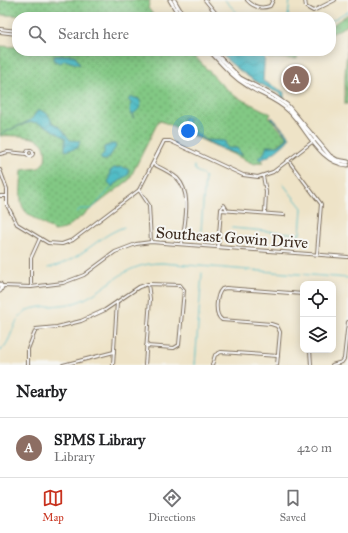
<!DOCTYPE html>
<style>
body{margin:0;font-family:"IM FELL Great Primer",serif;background:#f6f6f6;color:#202124}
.controls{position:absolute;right:12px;bottom:12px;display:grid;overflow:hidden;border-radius:8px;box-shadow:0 2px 10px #0003}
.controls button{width:36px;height:36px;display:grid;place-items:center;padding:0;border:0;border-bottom:1px solid #e0e0e0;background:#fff;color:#202124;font:20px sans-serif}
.you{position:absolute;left:188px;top:131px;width:14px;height:14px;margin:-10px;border:3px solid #fff;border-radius:50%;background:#1a73e8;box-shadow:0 0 0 6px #1a73e833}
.badge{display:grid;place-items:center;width:26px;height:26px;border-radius:50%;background:#c8321e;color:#fff;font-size:13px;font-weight:700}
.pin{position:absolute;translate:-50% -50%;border:2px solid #fff;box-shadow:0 1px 4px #0006}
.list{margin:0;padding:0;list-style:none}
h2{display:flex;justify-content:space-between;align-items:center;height:52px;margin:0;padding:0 16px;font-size:17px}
h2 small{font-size:13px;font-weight:400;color:#757577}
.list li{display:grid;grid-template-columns:26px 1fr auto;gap:12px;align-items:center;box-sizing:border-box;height:60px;padding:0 16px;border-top:1px solid #e0e0e0}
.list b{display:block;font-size:15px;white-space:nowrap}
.list p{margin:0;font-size:13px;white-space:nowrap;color:#757577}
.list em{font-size:13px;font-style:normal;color:#757577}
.icon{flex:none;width:22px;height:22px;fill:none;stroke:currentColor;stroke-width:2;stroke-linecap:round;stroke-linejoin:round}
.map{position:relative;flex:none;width:348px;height:365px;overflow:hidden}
.search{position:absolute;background:#fff;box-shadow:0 2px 10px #0003;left:12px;right:12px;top:12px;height:44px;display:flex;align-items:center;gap:10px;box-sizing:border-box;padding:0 14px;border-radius:16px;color:#757577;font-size:15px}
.sheet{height:112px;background:#fff}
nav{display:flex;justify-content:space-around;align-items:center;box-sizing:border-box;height:56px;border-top:1px solid #e0e0e0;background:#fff;font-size:11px;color:#757577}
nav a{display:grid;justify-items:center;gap:2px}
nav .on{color:#c8321e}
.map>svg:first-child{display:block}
</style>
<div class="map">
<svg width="348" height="365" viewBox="0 0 348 365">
<defs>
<pattern id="grass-dots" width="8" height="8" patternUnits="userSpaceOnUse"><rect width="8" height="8" fill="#82c884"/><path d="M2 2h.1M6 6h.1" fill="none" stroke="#6ca36b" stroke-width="1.8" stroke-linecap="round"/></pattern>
<pattern id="wetland-marsh" width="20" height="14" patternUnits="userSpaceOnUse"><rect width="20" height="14" fill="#82c884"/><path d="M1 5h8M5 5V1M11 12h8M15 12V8" fill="none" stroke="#6ca36b"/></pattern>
<pattern id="water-waves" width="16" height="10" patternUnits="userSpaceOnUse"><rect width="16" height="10" fill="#4cbac5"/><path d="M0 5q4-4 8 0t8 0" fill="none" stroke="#40979f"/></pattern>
</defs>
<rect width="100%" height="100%" fill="#f6f6f2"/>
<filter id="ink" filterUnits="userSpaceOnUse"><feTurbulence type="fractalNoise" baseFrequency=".025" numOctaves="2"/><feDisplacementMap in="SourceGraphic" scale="8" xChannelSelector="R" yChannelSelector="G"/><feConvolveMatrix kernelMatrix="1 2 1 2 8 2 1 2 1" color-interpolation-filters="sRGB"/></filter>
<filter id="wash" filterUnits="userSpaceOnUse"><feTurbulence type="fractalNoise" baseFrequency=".012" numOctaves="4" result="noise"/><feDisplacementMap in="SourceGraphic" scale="16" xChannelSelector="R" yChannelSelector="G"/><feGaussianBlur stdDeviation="0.9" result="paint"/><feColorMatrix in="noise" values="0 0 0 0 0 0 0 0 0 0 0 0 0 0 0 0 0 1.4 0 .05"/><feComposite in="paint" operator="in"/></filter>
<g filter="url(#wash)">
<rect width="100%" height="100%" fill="#eee3c7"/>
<g fill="url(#grass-dots)" stroke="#5e7951">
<path d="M0,0H150L148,8L155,17H95L88,14L82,17L0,15Z"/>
<path d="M0,46L17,47V51H190L220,83L235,96L271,114L269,117L287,138L261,159L263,162L254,164L159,120L129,180L65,229L55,231C18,209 19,213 22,170L39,168L45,161C48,140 37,138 20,136C13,136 6,135 0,136Z"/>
</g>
<g fill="url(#wetland-marsh)" stroke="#5e7951">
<path d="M348,14V25L331,34V26Z"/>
<path d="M348,33V104H345V76Z"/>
</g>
<path fill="#82c884" stroke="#5e7951" d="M269,51H301V53H298L297,59L268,58Z"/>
<g fill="url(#water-waves)" stroke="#447272">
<path d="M229,51H265L263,81L284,92V99H282L281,94C258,84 243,75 224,57Z"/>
<path d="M65,55H75L80,65L64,60L61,63L54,61V56Z"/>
<path d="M132,97L139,99C143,106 139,110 133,114V118L130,111L131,103L128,100Z"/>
<path d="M40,110L48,114L52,122L61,128L70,140L80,141L78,148L65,151V138C33,117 35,119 1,134L31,120L37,111Z"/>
<path d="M184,117L188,118V127L206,140L225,141L227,148H237L243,156L222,149L182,129L180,127Z"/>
<path d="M272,117L290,137C287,144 267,159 260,160L258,158L264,153L267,146H278L288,138L279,126L271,118Z"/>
<path d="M111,144H115L116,147L107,160H102L100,157L104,153V147Z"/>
<path d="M122,167L128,169L129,174L112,187L108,182L110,171L114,168Z"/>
</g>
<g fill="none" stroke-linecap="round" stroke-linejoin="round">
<g stroke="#4cbac5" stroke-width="1">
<path d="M225,0L241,17"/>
<path d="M288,17L290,0"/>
<path d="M331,21L348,11"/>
<path d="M194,166L195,170L205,177L201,231"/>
<path d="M77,212L80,209H92L112,187"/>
<path d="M232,228L300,234L302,208L283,184"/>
<path d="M48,268C83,260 94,238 124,227"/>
<path d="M0,351C13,342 11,320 26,311C33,306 63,306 74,303C109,292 119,263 162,263L348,278"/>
<path d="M195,365L202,273"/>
</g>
</g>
</g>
<g filter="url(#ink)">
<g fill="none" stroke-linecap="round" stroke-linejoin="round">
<g stroke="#7a6b59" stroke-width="4">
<g id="minor">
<path d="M205,0L219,17"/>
<path d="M247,0C253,7 261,9 270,6L273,0"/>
<path d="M305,0L306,7L313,11L335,0"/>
<path d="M0,29L17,31"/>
<path d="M0,32L17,34"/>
<path d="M217,56L222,51"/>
<circle cx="30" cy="153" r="3"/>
<path d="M0,154L8,152L27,154"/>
<path d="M288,160L321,204L317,254"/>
<path d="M153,164C161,168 170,172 177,178C193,194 184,224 182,244"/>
<path d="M0,170L7,189V205L17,224L48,243L62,244L73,240L139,190L164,141H170L243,175L258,177L273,172L316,139"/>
<path d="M263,176L266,192L265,213"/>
<path d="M139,190L149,205L151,242"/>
<path d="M0,196H6"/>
<path d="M221,209L224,205L227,210"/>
<path d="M218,247L221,210L284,215"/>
<path d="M2,286L31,287L63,283L84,275L115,252L136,244L151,242L348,257"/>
<path d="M31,287V258L40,238"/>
<path d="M310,350L311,365"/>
<path d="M28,365V349L36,329L57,327L81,321L105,310L139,287L148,284L180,285L184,290L179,345L174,348L146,346"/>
<path d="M63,365L114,352"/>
<path d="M113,365L117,302"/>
<path d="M145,365L150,299L148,284"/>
<path d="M212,365L215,355L221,352L278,356"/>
<path d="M277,365L280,332L277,326L271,324L222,320C214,315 216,295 222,289L226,288L303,294"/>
<path d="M332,365L342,362L344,359L348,322"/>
</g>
</g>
<g stroke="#7a6b59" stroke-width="5">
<g id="tertiary">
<path d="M170,0L180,17"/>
<path d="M174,0L184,17"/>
<path d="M210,51C222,64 233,77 248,86C262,95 277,99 289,111C308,129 319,163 348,165"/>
<path d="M213,51L240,78L274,96L287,105L330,156L337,160L348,162"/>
<path d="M0,284L2,287L0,291"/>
</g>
</g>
<use href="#minor" stroke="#fff" stroke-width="2"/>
<use href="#tertiary" stroke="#fff" stroke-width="3"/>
</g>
</g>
<g text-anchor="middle" stroke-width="4" stroke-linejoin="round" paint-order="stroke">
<g font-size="16" fill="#3b2a1e" stroke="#f6f6f2">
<text transform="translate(232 237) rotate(4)" y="6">Southeast Gowin Drive</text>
</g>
</g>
</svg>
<div class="controls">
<button><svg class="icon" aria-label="locate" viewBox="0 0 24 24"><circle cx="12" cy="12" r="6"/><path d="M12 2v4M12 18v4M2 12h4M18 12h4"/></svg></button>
<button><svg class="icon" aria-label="layers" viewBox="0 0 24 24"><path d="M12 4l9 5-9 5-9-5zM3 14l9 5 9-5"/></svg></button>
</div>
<div class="you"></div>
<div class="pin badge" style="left:296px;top:79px;background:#8d6e63">A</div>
<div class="search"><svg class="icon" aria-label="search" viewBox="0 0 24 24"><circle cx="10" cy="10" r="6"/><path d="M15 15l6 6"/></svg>Search here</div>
</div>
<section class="sheet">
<h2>Nearby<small></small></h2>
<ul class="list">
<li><span class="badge" style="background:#8d6e63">A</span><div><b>SPMS Library</b><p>Library</p></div><em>420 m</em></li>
</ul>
</section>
<nav>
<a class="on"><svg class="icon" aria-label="map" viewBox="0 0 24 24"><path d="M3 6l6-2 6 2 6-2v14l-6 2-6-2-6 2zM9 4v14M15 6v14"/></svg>Map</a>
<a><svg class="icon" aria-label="directions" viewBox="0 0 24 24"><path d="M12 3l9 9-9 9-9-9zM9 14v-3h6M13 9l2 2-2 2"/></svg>Directions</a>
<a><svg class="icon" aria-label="saved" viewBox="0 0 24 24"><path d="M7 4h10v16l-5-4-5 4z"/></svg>Saved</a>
</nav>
